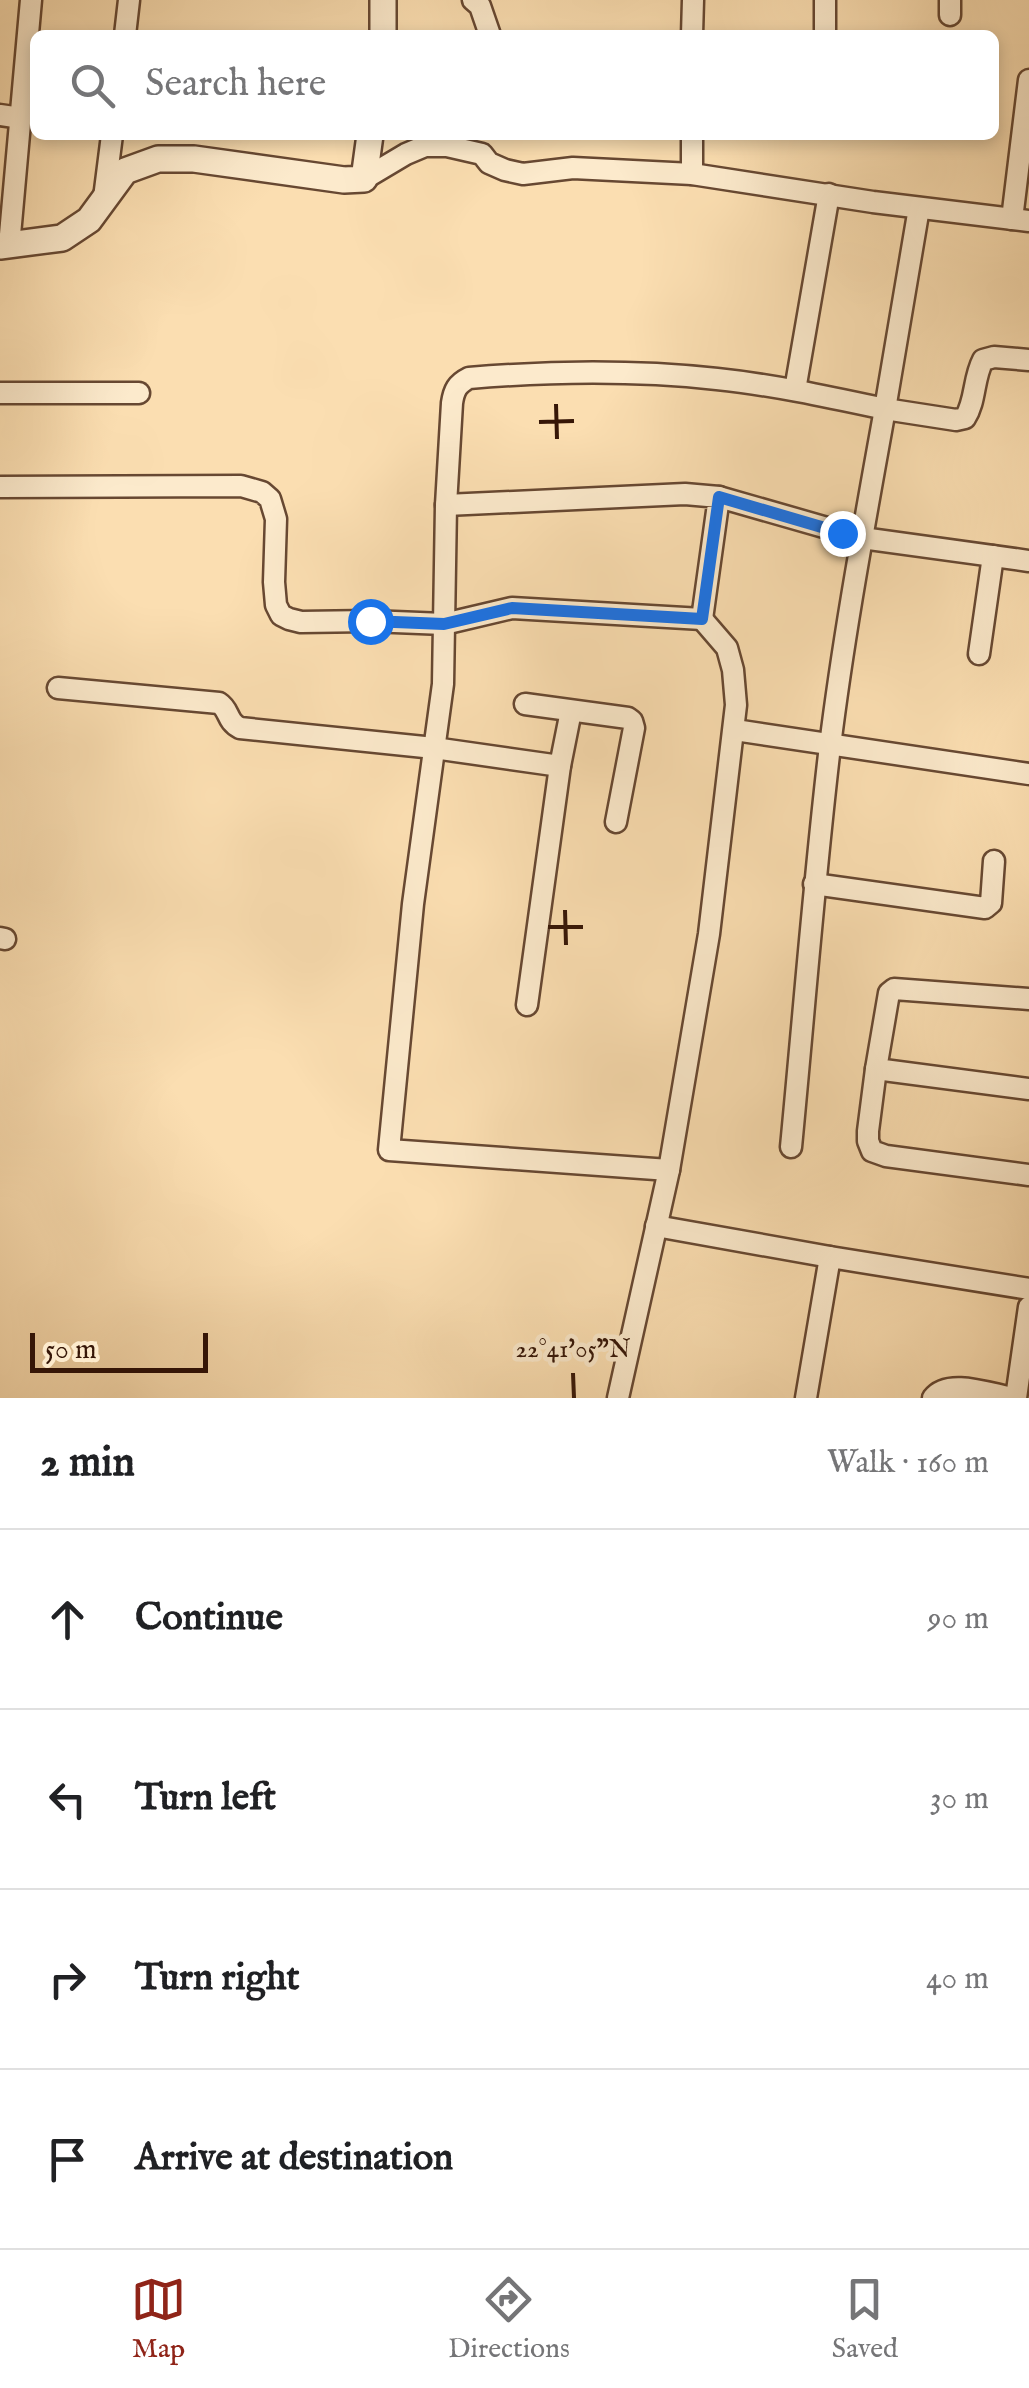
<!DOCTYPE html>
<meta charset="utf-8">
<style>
body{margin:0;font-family:"IM FELL English",serif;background:#f2f2f2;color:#202124}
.scale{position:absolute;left:30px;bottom:25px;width:178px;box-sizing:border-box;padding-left:10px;border:5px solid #361607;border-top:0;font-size:28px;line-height:35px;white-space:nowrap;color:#361607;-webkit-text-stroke:8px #fceacc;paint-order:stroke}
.stop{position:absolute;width:30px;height:30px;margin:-22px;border:8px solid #1a73e8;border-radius:50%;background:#fff}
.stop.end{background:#1a73e8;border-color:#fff;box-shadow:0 2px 10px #0008}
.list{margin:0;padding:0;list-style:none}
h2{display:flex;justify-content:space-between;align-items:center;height:130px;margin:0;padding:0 40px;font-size:42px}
h2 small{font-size:32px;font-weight:400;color:#757577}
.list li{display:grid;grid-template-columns:65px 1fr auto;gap:30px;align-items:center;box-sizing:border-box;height:180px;padding:0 40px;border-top:2px solid #e0e0e0}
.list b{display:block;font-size:38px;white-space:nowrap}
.list em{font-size:32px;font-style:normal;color:#757577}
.icon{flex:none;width:55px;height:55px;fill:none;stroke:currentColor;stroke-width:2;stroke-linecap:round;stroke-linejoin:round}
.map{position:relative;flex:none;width:1029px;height:1398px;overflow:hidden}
.search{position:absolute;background:#fff;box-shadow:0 5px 15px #0003;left:30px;right:30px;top:30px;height:110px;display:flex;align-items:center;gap:25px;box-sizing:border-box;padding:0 35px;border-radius:15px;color:#757577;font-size:38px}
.sheet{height:850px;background:#fff}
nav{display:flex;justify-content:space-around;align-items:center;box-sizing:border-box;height:140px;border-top:2px solid #e0e0e0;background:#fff;font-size:28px;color:#757577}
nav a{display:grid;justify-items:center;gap:5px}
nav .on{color:#8f2418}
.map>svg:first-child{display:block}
</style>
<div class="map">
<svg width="1029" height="1398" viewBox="0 0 1029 1398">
<rect width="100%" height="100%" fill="#fbdeb1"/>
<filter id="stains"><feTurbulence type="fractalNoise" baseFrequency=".002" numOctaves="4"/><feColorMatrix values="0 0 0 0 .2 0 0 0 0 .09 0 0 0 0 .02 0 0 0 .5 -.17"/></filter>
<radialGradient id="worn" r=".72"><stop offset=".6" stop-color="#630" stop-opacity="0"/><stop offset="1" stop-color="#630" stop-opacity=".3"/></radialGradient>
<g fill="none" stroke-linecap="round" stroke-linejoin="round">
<g stroke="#674832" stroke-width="25">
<g id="minor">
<path d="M473,0L480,6L490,35"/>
<path d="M950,0V15"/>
<path d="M125,35L129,0"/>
<path d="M692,35L693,0"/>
<path d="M825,35V0"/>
<path d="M0,115L21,118"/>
<path d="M692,174V135"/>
<path d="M364,179L406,154L425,146H447L482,154L489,163L505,170L523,174L573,168L692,174L873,202L1029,221"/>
<path d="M104,198L112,135"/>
<path d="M1012,219L1029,80"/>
<path d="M9,246L31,0"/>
<path d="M795,390L829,194"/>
<path d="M0,393H139"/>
<path d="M0,487L241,486L262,492L270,499L276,519L274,582L276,605L281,615L289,619L301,622L370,621L444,624L512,608L702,619L719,497L685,494L446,505"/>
<path d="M719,497L862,538L1029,561"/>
<path d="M979,654L993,556"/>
<path d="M58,688L219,703C230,710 226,721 240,728L434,748L560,766"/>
<path d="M525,704L628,718L632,721L634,728L616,822"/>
<path d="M735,730L1029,774"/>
<path d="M814,884L985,908L991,903L994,861"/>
<path d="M0,938L5,939"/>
<path d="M1029,999L894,989L889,993L876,1069L1029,1089"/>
<path d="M527,1005L560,766L571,711"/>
<path d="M876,1069L868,1131V1141L872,1151L886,1156L1029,1175"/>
<path d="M791,1147C804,1013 814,880 830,746C844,633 865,521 885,409L956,420L965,418C976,401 973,379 983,360L994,357L1029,360"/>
<path d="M669,1170L709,934L736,705L733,670L727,648L702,619"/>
<path d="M656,1226L830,1257"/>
<path d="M618,1398L669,1170L389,1150L413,904L443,684L446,505L452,403C454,390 457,384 469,378C552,371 634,370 717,379C774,385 829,397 885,409L919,208"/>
<path d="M806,1398L830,1257L1029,1289"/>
<path d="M933,1398C948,1378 990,1394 1013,1398"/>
<path d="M1016,1398L1029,1307"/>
</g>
</g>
<g stroke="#674832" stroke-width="30">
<g id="tertiary">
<path d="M383,0V35"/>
<path d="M0,246L62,238L89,220L125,171L158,159H194L344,180L364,179L370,135"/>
</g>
</g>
<use href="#minor" stroke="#fceacc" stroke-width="20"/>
<use href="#tertiary" stroke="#fceacc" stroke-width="25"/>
</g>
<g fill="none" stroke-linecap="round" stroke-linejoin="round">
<path stroke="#1a73e8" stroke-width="12" d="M370,621L444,624L512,608L702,619L719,497L842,533"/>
</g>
<path fill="none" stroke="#361607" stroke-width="4" d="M556,404L557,439M539,422L574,421M565,910L566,945M548,927H583M573,1373L574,1398"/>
<g font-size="25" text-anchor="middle" fill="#361607" stroke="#fceacc" stroke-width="9" stroke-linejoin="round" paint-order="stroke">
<text x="573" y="1357">22°41'05"N</text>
</g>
<rect width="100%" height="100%" filter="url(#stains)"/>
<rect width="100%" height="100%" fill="url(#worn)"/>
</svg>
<div class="scale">50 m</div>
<div class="stop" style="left:370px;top:621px"></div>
<div class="stop end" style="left:842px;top:533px"></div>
<div class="search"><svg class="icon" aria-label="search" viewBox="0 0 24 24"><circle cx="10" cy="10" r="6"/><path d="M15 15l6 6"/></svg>Search here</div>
</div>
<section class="sheet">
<h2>2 min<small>Walk · 160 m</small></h2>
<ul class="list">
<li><svg class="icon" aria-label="ahead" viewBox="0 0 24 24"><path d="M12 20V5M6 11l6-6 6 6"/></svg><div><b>Continue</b></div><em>90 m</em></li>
<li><svg class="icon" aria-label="left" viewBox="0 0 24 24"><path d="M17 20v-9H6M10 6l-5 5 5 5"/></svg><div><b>Turn left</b></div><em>30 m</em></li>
<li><svg class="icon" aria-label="right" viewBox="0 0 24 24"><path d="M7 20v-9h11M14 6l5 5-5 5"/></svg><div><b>Turn right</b></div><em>40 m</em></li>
<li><svg class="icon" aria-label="arrive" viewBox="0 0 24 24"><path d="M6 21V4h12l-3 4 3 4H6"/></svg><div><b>Arrive at destination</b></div></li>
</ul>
</section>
<nav>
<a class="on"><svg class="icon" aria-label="map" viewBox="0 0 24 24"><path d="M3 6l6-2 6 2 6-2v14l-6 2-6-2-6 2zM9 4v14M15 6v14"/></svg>Map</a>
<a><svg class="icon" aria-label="directions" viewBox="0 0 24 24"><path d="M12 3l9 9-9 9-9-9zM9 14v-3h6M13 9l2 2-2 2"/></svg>Directions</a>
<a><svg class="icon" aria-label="saved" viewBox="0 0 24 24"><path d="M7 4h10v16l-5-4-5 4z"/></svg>Saved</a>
</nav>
